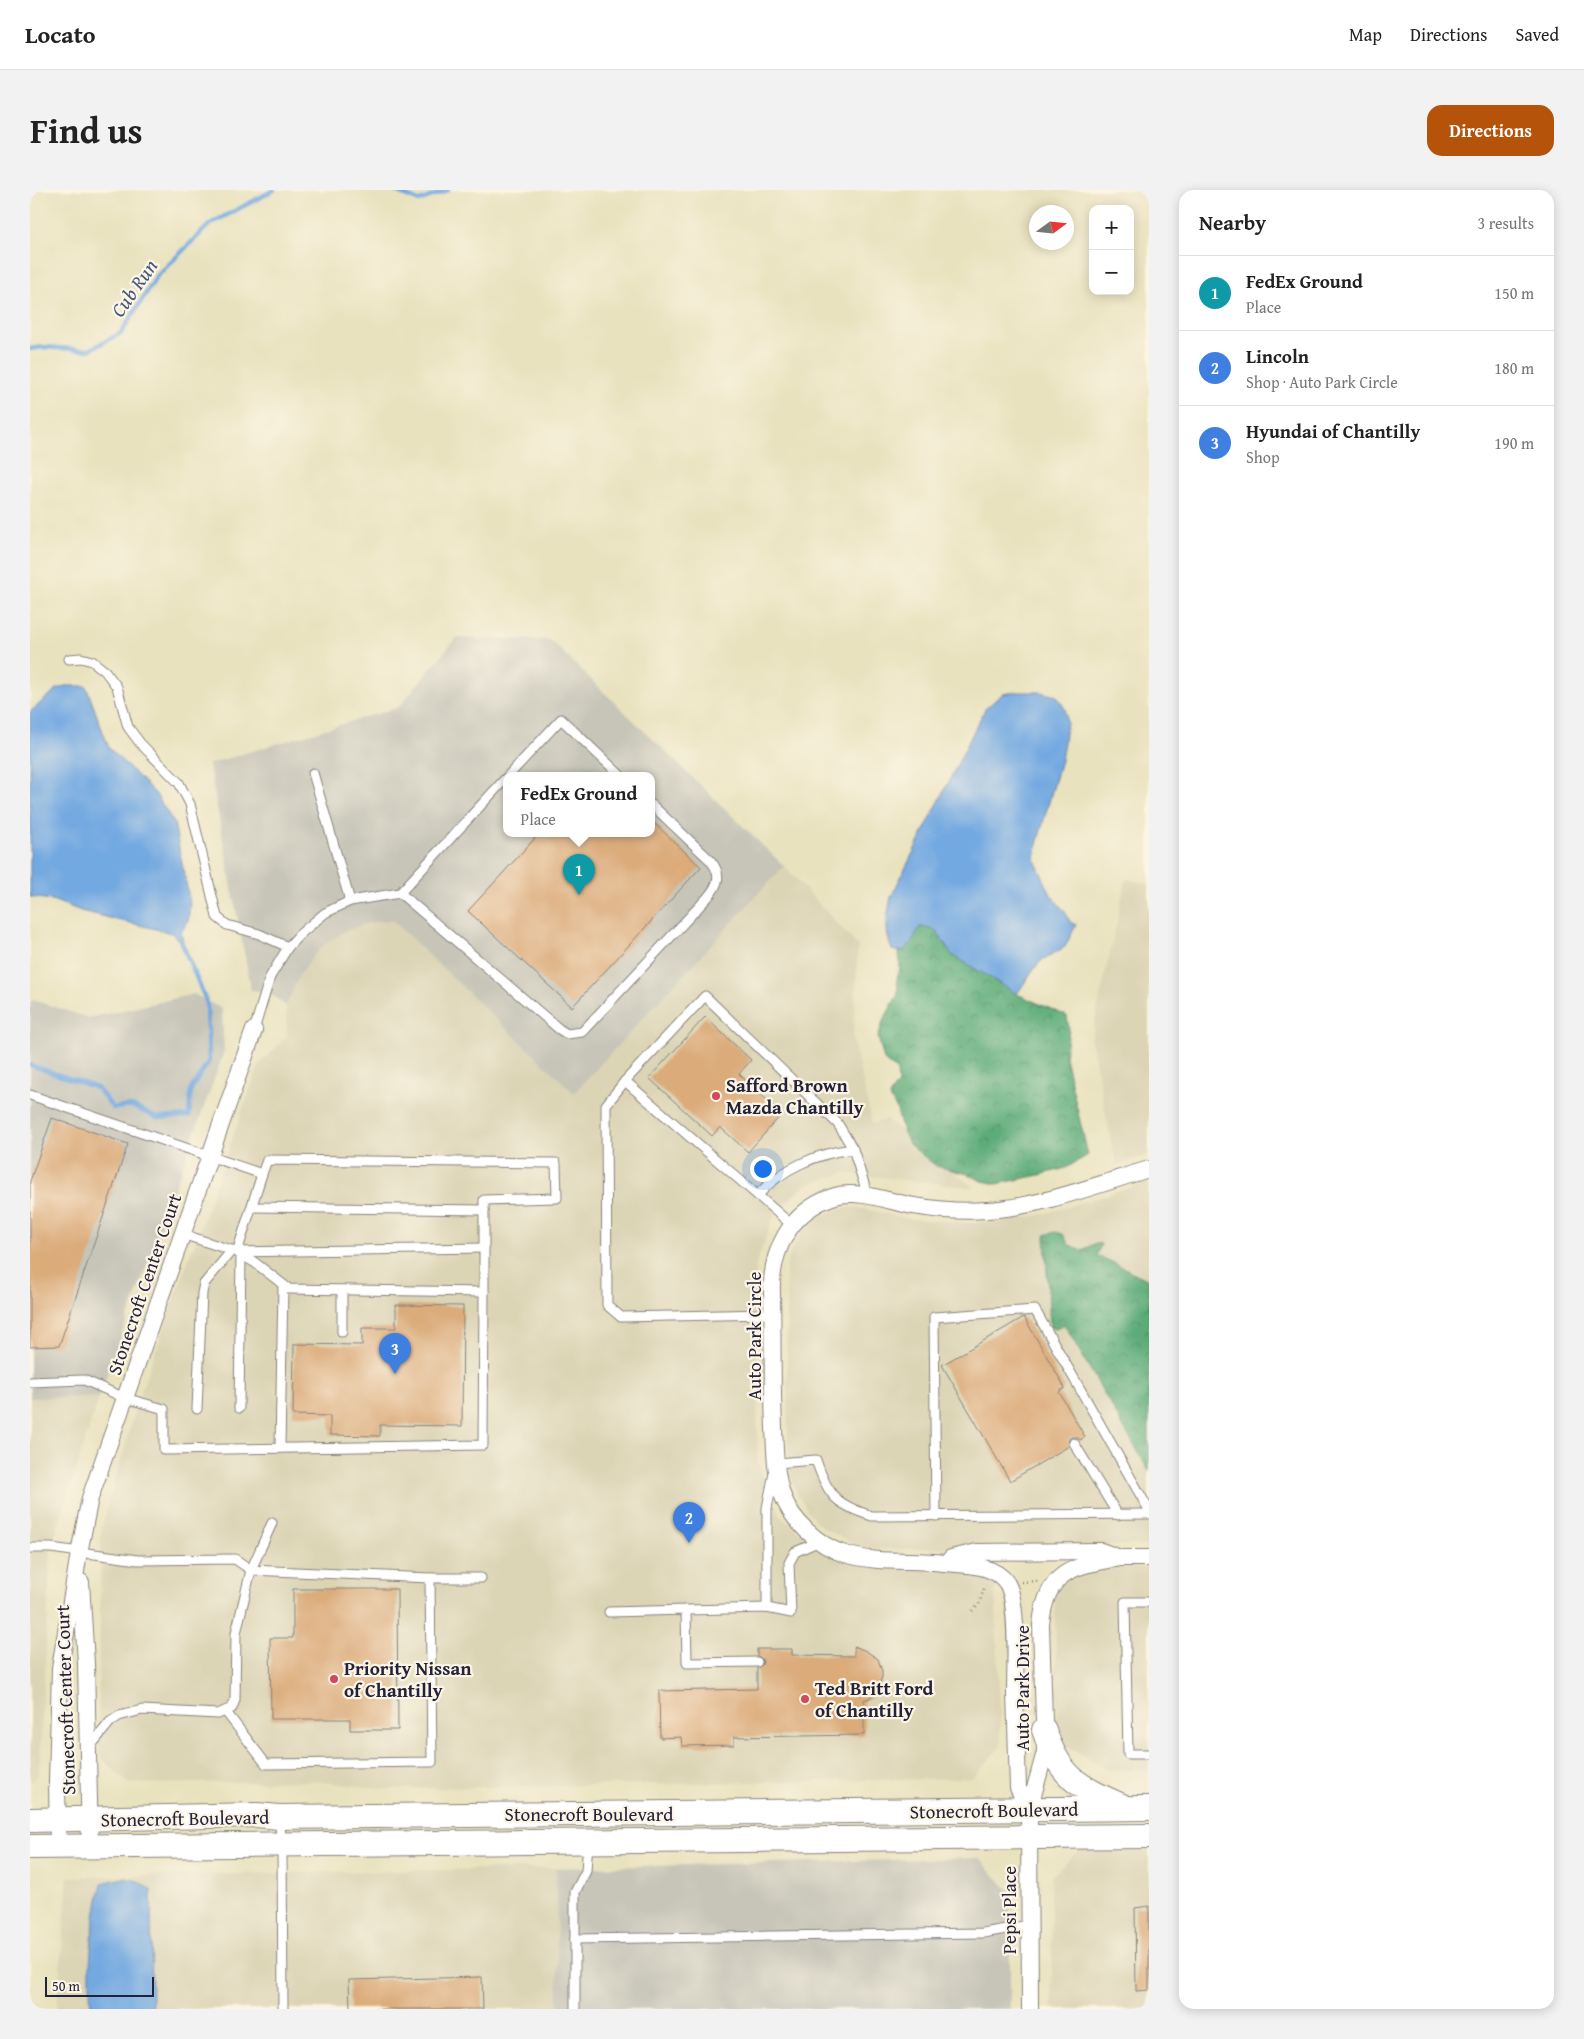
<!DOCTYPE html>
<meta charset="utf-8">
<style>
body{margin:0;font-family:"Gentium Book Plus",serif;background:#f2f2f2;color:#222}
.controls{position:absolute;right:15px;top:15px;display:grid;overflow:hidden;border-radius:10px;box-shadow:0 2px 12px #0003}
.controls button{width:45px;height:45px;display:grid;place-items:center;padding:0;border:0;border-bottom:1px solid #e0e0e0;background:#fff;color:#222;font:25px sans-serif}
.compass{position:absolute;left:999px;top:15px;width:45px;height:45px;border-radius:50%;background:#fff;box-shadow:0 2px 12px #0003;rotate:75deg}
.scale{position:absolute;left:15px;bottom:12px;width:109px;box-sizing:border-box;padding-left:5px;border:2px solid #22223b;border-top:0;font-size:14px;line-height:18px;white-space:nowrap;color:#22223b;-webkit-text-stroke:4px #fcf5e5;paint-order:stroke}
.you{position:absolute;left:732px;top:978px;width:18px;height:18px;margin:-12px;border:4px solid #fff;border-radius:50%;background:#1a73e8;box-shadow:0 0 0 8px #1a73e833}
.badge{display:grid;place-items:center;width:32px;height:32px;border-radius:50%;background:#b45309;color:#fff;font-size:16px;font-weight:700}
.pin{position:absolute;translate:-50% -41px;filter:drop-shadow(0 1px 2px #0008)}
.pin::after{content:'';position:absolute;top:26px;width:18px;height:15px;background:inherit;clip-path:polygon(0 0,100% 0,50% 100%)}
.popup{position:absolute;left:473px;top:582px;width:152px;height:65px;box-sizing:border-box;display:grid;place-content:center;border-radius:10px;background:#fff;filter:drop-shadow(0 1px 4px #0005);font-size:16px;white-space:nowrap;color:#767676}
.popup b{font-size:19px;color:#222}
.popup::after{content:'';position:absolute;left:50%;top:100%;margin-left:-10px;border:10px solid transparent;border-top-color:#fff}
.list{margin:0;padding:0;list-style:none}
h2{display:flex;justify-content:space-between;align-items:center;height:65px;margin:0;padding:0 20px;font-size:21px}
h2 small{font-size:16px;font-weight:400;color:#767676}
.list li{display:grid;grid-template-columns:32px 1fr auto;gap:15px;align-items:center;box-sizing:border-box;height:75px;padding:0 20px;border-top:1px solid #e0e0e0}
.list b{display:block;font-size:19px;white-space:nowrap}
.list p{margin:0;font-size:16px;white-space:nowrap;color:#767676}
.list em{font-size:16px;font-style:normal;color:#767676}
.map{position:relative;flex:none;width:1119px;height:1819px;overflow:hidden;border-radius:15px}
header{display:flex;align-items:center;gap:30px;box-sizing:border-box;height:70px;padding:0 25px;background:#fff;border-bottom:1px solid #e0e0e0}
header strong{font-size:24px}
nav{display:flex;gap:28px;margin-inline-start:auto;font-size:18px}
.intro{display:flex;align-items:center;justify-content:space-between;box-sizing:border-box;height:120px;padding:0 30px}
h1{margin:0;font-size:35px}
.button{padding:12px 22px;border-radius:15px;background:#b45309;color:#fff;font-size:18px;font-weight:700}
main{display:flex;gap:30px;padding:0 30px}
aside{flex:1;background:#fff;border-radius:15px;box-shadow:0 2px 12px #0003}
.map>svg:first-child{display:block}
</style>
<header>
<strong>Locato</strong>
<nav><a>Map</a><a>Directions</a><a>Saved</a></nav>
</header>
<div class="intro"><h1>Find us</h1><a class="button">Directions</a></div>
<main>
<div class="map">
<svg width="1119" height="1819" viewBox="0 0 1119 1819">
<defs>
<pattern id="forest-crowns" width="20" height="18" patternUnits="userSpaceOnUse" patternTransform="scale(1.25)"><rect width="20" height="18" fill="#5cac78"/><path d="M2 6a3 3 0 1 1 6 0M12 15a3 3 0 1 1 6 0" fill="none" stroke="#4c8c64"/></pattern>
</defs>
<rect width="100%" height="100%" fill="#fcf5e5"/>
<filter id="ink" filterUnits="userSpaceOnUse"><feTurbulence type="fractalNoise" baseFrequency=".02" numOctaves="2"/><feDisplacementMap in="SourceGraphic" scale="10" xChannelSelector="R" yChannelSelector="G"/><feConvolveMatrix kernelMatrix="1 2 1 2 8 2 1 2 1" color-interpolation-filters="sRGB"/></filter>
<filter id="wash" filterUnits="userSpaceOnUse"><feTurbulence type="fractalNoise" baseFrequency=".0096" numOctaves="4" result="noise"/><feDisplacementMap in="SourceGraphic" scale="20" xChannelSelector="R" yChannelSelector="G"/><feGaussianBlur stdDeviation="1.12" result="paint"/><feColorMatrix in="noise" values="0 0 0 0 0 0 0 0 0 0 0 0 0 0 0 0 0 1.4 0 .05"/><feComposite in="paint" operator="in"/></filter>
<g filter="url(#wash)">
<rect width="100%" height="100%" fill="#e9e2be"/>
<g fill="#dbd4b5">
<path d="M754,676L828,756L823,849L842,933L857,930L945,998L814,983L776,995L746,1021L726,1073L728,1273L751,1326L795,1364L841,1377L945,1378L965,1390L971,1556L942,1588L355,1599L285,1591L99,1594L68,1565L71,1340L109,1207L229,875L257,846L256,816L270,784L281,769L294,755L310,744L326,737L344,732L362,730L544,903Z"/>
<path d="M1096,689L1119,694V965L1086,975L1061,849Z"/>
<path d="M1119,992V1355L844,1359L822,1353L793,1338L783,1328L767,1304L761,1285L758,1259L756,1077L760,1063L774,1038L787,1027L809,1019L824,1017L881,1029L905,1031L940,1033L980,1030L1011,1025Z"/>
<path d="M69,1207L21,1358L9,1584L0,1593V1208Z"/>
<path d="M1119,1377V1580H1078L1034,1555L1027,1538L1025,1396L1048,1378Z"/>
<path d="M1050,1659L1119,1661V1819H1022L1021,1687Z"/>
<path d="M526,1678L528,1819H122L121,1701L61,1746L59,1788L61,1819H27L38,1687Z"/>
</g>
<g fill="#c6c5b8" fill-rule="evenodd">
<path d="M426,448L520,450L754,676L544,903L362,730L344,732L326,737L310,744L294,755L281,769L270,784L256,816L240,803L221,800L179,574L369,517ZM476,586H622V644H476Z"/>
<path d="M164,804L192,819L194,862L69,1207L0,1208V812L3,810L59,828Z"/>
<path d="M949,1668L980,1701V1819H528L526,1678Z"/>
</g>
<g fill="url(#forest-crowns)" stroke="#3f675a">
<path d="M890,737L901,738L909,744L921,764L987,804L1037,826L1039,840L1035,867L1058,965L1036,978L1010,985L967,994L952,991L938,984L906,976L879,954L871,936L867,920L859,906L868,893L867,881L854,870L848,847L853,831L868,804L867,787L870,778L869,762L876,760L882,747Z"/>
<path d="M1025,1042L1033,1044L1039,1055L1052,1060L1066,1053L1071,1054L1067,1065L1119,1090V1281L1034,1134L1024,1139L1020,1137L1015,1045Z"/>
</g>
<g fill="#73a9e1" stroke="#4a668e">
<path d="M35,496H56L79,558L125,603L144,633L160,713L158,731L151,742L153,751L148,750L142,743L51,721L22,710L0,707V522L27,499Z"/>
<path d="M987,502H1010L1027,506L1035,519L1037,533L1031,570L1007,654L1005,670L1021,705L1036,723L1040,732L1046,735L1035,757L1012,770L1003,780L987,804L921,764L909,744L901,738L890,737C881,749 880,766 862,760C854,741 857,726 861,707L955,519L972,504Z"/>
<path d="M94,1688L108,1691L121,1700L122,1819H61C58,1776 61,1735 72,1693Z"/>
</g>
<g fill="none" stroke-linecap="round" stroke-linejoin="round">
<g stroke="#73a9e1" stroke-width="4.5">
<path d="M363,0L389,11L418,0"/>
<path d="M0,159L13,157L59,160L91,143L127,86L180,34L244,0"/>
<path d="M0,875L67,898L83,918L102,916L127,928L159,926L161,899L179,871L177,813L151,751"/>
</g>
</g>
<g id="blocks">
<g fill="#dbab7a">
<path d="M622,631L671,677L542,817L438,721L509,644H622Z"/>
<path d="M675,827L721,870L709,884L752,924L718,962L690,937L682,946L619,888Z"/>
<path d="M22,928L98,954L29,1156L0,1157V991Z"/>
<path d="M366,1115L433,1116L432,1236L350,1235V1246L300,1245V1226L263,1225L264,1154L332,1155V1138H366Z"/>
<path d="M994,1127L1035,1198L1029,1202L1055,1247L1050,1250L1047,1247H1041L1038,1250L1039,1256L980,1291L912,1175Z"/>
<path d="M263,1399H367L368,1540H320V1529H241L240,1448H263Z"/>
<path d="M824,1456L836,1461L848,1469L852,1481V1487L848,1499L840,1508L834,1510V1545L704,1547V1555L652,1556L651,1547L630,1548L629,1501L727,1499V1478L732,1475L733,1471L730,1467L727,1466V1459H762V1465L824,1466Z"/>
<path d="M1119,1716V1800L1106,1801L1105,1718Z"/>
<path d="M452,1787L453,1819H320L319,1790Z"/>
</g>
</g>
</g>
<g filter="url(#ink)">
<use href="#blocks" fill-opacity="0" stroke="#86827c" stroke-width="1"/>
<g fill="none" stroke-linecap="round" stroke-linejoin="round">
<g stroke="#86827c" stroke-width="11">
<g id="lane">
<path d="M39,469L51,468L62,471L75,481L87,497L98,537L110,553L149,593L160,614L187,727L197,735L229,744L258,757"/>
<path d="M283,583L320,711"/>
<path d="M478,586L531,529L591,586"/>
<path d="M370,703L529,839L537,844L552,842L678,707C689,694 692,684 680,670L622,615"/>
<path d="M224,840L240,787L258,757L270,744L295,723L320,711L370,703L476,588"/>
<path d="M595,891L576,915L577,1115L591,1127L742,1124"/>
<path d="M0,905L232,984L207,1062L454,1058"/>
<path d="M232,984L237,970L526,973L527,1008L454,1010V1102"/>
<path d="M728,1005C752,978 788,963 823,959"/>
<path d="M223,1017L454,1020"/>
<path d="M762,1035L595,891L675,806L808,934L823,959L838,1006"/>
<path d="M312,1142V1100"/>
<path d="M0,1192L54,1190L95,1208L134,1219V1260L453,1255L454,1102L259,1099L224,1072L207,1062L152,1044"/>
<path d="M209,1218L211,1064"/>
<path d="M167,1219L172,1103L174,1094L202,1060"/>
<path d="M1044,1253L1088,1325"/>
<path d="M250,1258L253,1095"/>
<path d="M906,1326L904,1127L1005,1120L1119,1320"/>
<path d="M0,1358H21L108,1370L205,1369L221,1380L206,1443L205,1510L202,1518L188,1524L112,1520L89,1526L80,1532L59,1558"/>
<path d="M400,1388H451"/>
<path d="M1119,1412H1095L1098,1564H1119"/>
<path d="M737,1418V1318L746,1273L786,1270C798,1306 806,1315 842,1326L1119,1324"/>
<path d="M656,1420L657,1473L727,1472"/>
<path d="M579,1422L737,1418L761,1423L759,1373L765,1362L790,1351"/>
<path d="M196,1522L236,1574L402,1572L400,1388L221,1380L242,1333"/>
<path d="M249,1627L252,1655L253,1819"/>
<path d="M545,1749L953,1743L999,1735"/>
<path d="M545,1819V1702L556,1681L558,1652"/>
</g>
</g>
<g stroke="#86827c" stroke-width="18">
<g id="street">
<path d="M921,1368L947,1362L1071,1361L1090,1368H1119"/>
<path d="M51,1392L56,1473L60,1656"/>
<path d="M999,1620L988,1598C987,1566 986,1534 985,1503C985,1479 989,1409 976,1392C963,1374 935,1375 914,1373C881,1369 848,1374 815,1364C788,1356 761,1330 752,1304C745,1283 745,1260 744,1238C742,1193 743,1148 742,1104C740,1061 760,1022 802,1007C828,998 859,1012 884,1016C908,1020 933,1022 957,1020C1009,1017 1069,994 1119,979"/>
<path d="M28,1656L27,1592L30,1478L49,1363L60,1308L224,840"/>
<path d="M1000,1819L999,1620L1015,1562L1011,1435C1016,1380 1043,1376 1090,1368"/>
</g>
</g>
<g stroke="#86827c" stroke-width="26">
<g id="secondary">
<path d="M1014,1540C1030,1588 1049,1597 1092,1616"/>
<path d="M0,1630L227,1625L249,1627L1119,1618"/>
<path d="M0,1657L1119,1646"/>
</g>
</g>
<g stroke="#86827c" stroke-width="2.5" stroke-dasharray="1 4" stroke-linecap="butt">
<path d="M991,1392L1008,1391"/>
<path d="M942,1421L949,1415L955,1395"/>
</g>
<use href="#lane" stroke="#fff" stroke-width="9"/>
<use href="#street" stroke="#fff" stroke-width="16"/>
<use href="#secondary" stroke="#fff" stroke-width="24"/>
</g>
</g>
<g fill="#d1495b" stroke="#fcf5e5" stroke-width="2">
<circle cx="686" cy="906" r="5"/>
<circle cx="304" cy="1489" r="5"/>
<circle cx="775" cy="1509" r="5"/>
</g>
<g text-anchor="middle" stroke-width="4.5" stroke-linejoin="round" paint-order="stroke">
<g font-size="19" font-weight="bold" fill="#22223b" stroke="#fcf5e5" text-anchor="start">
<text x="696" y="902">Safford Brown<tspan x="696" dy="22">Mazda Chantilly</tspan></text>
<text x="314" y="1485">Priority Nissan<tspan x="314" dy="22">of Chantilly</tspan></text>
<text x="785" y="1505">Ted Britt Ford<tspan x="785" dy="22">of Chantilly</tspan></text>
</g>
<g font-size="19" fill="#22223b" stroke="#fcf5e5">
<text transform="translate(114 1094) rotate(-71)" y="7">Stonecroft Center Court</text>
<text transform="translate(724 1146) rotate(-90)" y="7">Auto Park Circle</text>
<text transform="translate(992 1498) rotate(-90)" y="7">Auto Park Drive</text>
<text transform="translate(35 1510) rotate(-92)" y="7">Stonecroft Center Court</text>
<text transform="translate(964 1620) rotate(-1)" y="7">Stonecroft Boulevard</text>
<text x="559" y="1631">Stonecroft Boulevard</text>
<text transform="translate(155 1628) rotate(-1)" y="7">Stonecroft Boulevard</text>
<text transform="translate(979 1720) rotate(-90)" y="7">Pepsi Place</text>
</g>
<g font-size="20" font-style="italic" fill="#42587d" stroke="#fcf5e5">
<text transform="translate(104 98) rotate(-55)" y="7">Cub Run</text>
</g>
</g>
</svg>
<div class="controls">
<button>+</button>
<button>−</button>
</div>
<svg class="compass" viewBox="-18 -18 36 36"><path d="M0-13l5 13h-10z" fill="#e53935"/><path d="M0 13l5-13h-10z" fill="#767676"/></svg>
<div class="scale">50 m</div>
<div class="you"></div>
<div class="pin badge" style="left:549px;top:705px;background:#0f9aa8">1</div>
<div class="popup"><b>FedEx Ground</b>Place</div>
<div class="pin badge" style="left:659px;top:1353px;background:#3f7fe0">2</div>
<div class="pin badge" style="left:365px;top:1184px;background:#3f7fe0">3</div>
</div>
<aside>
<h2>Nearby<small>3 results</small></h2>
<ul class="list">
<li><span class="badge" style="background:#0f9aa8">1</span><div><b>FedEx Ground</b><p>Place</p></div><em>150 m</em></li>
<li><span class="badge" style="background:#3f7fe0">2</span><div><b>Lincoln</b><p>Shop · Auto Park Circle</p></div><em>180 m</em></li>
<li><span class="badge" style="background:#3f7fe0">3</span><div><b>Hyundai of Chantilly</b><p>Shop</p></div><em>190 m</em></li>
</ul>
</aside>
</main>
